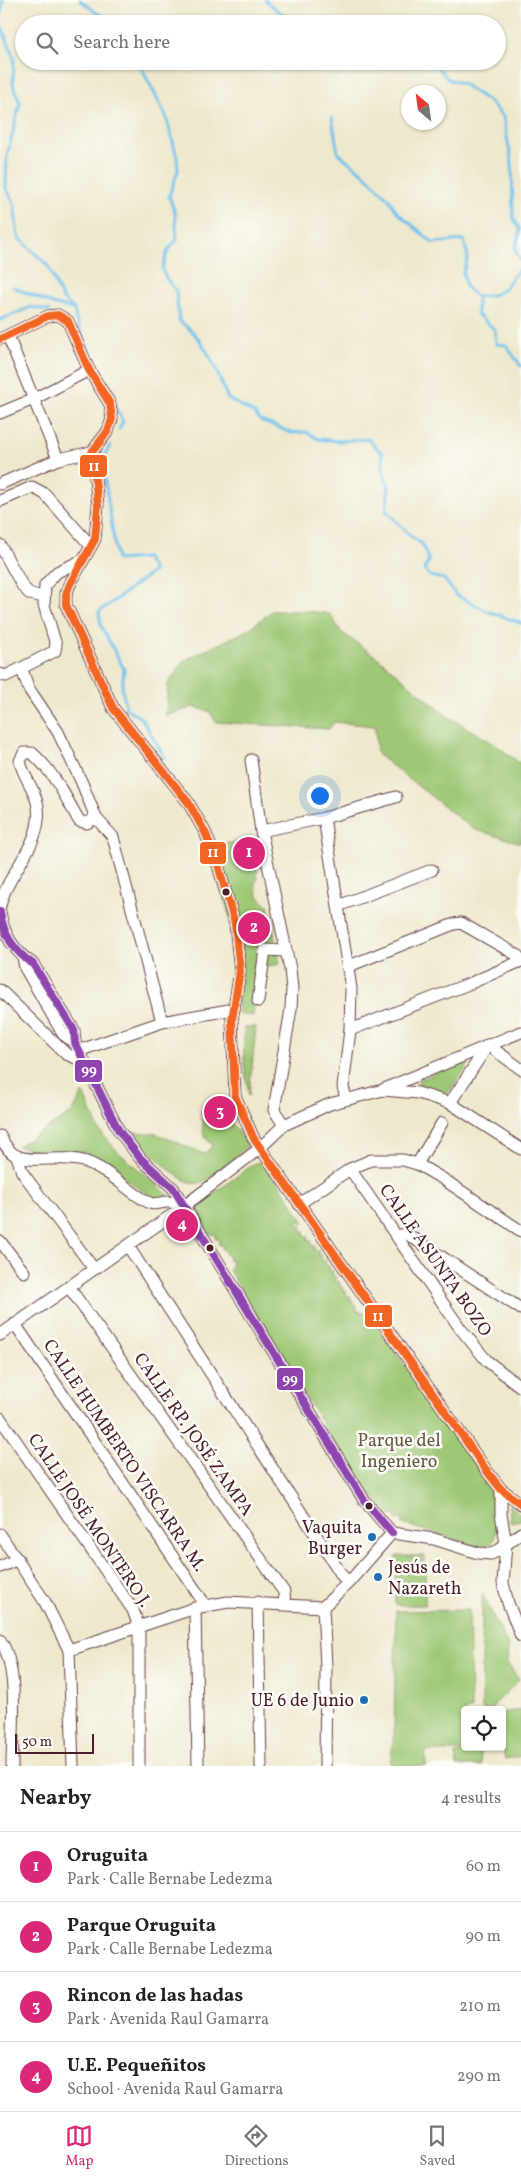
<!DOCTYPE html>
<meta charset="utf-8">
<style>
body{margin:0;font-family:Vollkorn,serif;background:#f2f2f2;color:#222}
.controls{position:absolute;right:15px;bottom:15px;display:grid;overflow:hidden;border-radius:5px;box-shadow:0 1px 4px #0004}
.controls button{width:45px;height:45px;display:grid;place-items:center;padding:0;border:0;border-bottom:1px solid #e0e0e0;background:#fff;color:#222;font:25px sans-serif}
.compass{position:absolute;left:401px;top:85px;width:45px;height:45px;border-radius:50%;background:#fff;box-shadow:0 1px 4px #0004;rotate:331deg}
.scale{position:absolute;left:15px;bottom:12px;width:79px;box-sizing:border-box;padding-left:5px;border:2px solid #4a1f2b;border-top:0;font-size:14px;line-height:18px;white-space:nowrap;color:#4a1f2b;-webkit-text-stroke:4px #fdfcf7;paint-order:stroke}
.you{position:absolute;left:319px;top:795px;width:18px;height:18px;margin:-12px;border:4px solid #fff;border-radius:50%;background:#1a73e8;box-shadow:0 0 0 8px #1a73e833}
.badge{display:grid;place-items:center;width:32px;height:32px;border-radius:50%;background:#db2777;color:#fff;font-size:16px;font-weight:700}
.pin{position:absolute;translate:-50% -50%;border:2px solid #fff;box-shadow:0 1px 5px #0006}
.list{margin:0;padding:0;list-style:none}
h2{display:flex;justify-content:space-between;align-items:center;height:65px;margin:0;padding:0 20px;font-size:21px}
h2 small{font-size:16px;font-weight:400;color:#767676}
.list li{display:grid;grid-template-columns:32px 1fr auto;gap:15px;align-items:center;box-sizing:border-box;height:70px;padding:0 20px;border-top:1px solid #e0e0e0}
.list b{display:block;font-size:19px;white-space:nowrap}
.list p{margin:0;font-size:16px;white-space:nowrap;color:#767676}
.list em{font-size:16px;font-style:normal;color:#767676}
.icon{flex:none;width:28px;height:28px;fill:none;stroke:currentColor;stroke-width:2;stroke-linecap:round;stroke-linejoin:round}
.map{position:relative;flex:none;width:521px;height:1766px;overflow:hidden}
.search{position:absolute;background:#fff;box-shadow:0 1px 4px #0004;left:15px;right:15px;top:15px;height:55px;display:flex;align-items:center;gap:12px;box-sizing:border-box;padding:0 18px;border-radius:28px;color:#767676;font-size:19px}
.sheet{height:345px;background:#fff}
nav{display:flex;justify-content:space-around;align-items:center;box-sizing:border-box;height:70px;border-top:1px solid #e0e0e0;background:#fff;font-size:14px;color:#767676}
nav a{display:grid;justify-items:center;gap:2px}
nav .on{color:#db2777}
.map>svg:first-child{display:block}
</style>
<div class="map">
<svg width="521" height="1766" viewBox="0 0 521 1766">
<rect width="100%" height="100%" fill="#fdfcf7"/>
<filter id="ink" filterUnits="userSpaceOnUse"><feTurbulence type="fractalNoise" baseFrequency=".02" numOctaves="2"/><feDisplacementMap in="SourceGraphic" scale="10" xChannelSelector="R" yChannelSelector="G"/><feConvolveMatrix kernelMatrix="1 2 1 2 8 2 1 2 1" color-interpolation-filters="sRGB"/></filter>
<filter id="wash" filterUnits="userSpaceOnUse"><feTurbulence type="fractalNoise" baseFrequency=".0096" numOctaves="4" result="noise"/><feDisplacementMap in="SourceGraphic" scale="20" xChannelSelector="R" yChannelSelector="G"/><feGaussianBlur stdDeviation="1.12" result="paint"/><feColorMatrix in="noise" values="0 0 0 0 0 0 0 0 0 0 0 0 0 0 0 0 0 1.4 0 .05"/><feComposite in="paint" operator="in"/></filter>
<g filter="url(#wash)">
<rect width="100%" height="100%" fill="#eee8cc"/>
<g fill="#9dc875" stroke="#747450">
<path d="M272,611H308L330,614L341,632L378,658L447,716L493,743L521,764V843L473,829L377,754L375,726L334,722L329,729L216,722L209,711L193,707L166,716L168,684L183,661L248,630Z"/>
<path d="M259,839L262,863L256,869L258,871L256,875L258,878L255,883L258,896L268,906L280,964L257,968L253,1016L238,1014L239,945L205,842L231,843Z"/>
<path d="M244,1027H256L249,1095L244,1064Z"/>
<path d="M466,1060L469,1064L448,1093L422,1087L418,1083L419,1080Z"/>
<path d="M83,1093L99,1130L118,1152L168,1195L158,1200L152,1197L85,1152H40L18,1146L72,1113Z"/>
<path d="M230,1101L233,1120L230,1121L248,1145C235,1156 214,1178 199,1183C182,1188 143,1145 133,1132L157,1134L204,1154L213,1146L204,1136L201,1111L208,1110L207,1105Z"/>
<path d="M260,1162L267,1165L305,1223L298,1221L297,1225L302,1226L301,1230L305,1231L304,1235L308,1236V1240L312,1241L311,1245L315,1246L314,1250L319,1251L318,1255L322,1256L321,1260L326,1261L325,1265L329,1266V1270L333,1271L332,1275L336,1277L335,1281L340,1282L339,1286L343,1287L342,1290L347,1292L346,1295L351,1297L350,1300L353,1301V1305L357,1306L356,1310L368,1314L484,1477C491,1491 502,1532 491,1544L481,1547L403,1524L402,1519L396,1520L395,1515L390,1516V1512H385L384,1508L381,1509L379,1500H376L375,1496L367,1497L229,1270L233,1261L228,1260L229,1256L225,1254L226,1251L222,1249L223,1246L218,1244L220,1240L215,1239L216,1235L204,1232L193,1212L194,1208L255,1163Z"/>
<path d="M509,1505L521,1515V1520L510,1522Z"/>
<path d="M396,1556H425V1605H395Z"/>
<path d="M482,1593L508,1646L507,1663L519,1680L493,1706V1710H482Z"/>
<path d="M469,1610L471,1710H465V1747H472V1751H425L426,1766H390L394,1735L396,1611Z"/>
<path d="M521,1710V1756L505,1759L502,1744V1713Z"/>
<path d="M480,1750L482,1766H457L455,1754Z"/>
</g>
<g fill="none" stroke-linecap="round" stroke-linejoin="round">
<g stroke="#71c1ec" stroke-width="3">
<path d="M3,0L0,22L14,58L13,84L20,103L7,156L6,188L14,203L18,237L48,266L62,298L74,309"/>
<path d="M80,0L111,24"/>
<path d="M265,0L294,24"/>
<path d="M138,61L166,116L177,157L178,171L169,196L175,213L177,240L168,250L162,269L166,278L176,291L179,321C205,336 217,372 228,399L254,413L261,421L292,433L306,432L318,439L340,441L368,439L382,453L383,473L389,486L386,511L412,537L422,544L429,561L424,569L430,576L444,579L456,595L487,611L521,623"/>
<path d="M432,61L448,79L463,84L491,103L503,117L512,163L513,217L520,230L515,250L521,261"/>
<path d="M332,118L338,153L362,172L388,198L397,212L433,243L464,240L468,257L463,273L466,287L477,297V314L495,330L496,344L506,345L521,366"/>
<path d="M13,287L55,305L74,309L76,320L102,380"/>
<path d="M477,297C506,295 504,288 521,266"/>
<path d="M0,320L31,307L49,311"/>
<path d="M115,406L123,422L119,429"/>
<path d="M110,446L102,460L117,560L146,558L154,571L99,612L101,626L124,669L122,689L126,708L142,719L165,758"/>
</g>
</g>
</g>
<g filter="url(#ink)">
<g fill="none" stroke-linecap="round" stroke-linejoin="round">
<g stroke="#633d43" stroke-width="13">
<g id="street">
<path d="M8,336L58,459"/>
<path d="M0,339L48,316L58,315L68,321L89,370L110,404L112,419L108,431L92,452L98,505L95,539L70,584L66,594V605L113,708L188,802L205,832L218,865L235,924L240,971L232,1020L235,1096L254,1139L489,1474L501,1489L521,1504"/>
<path d="M0,413L34,399L89,370"/>
<path d="M0,484L58,459L92,452"/>
<path d="M0,501L32,487L45,494L91,546"/>
<path d="M0,545L23,587L30,594L44,597"/>
<path d="M22,670L29,689L58,732L82,783L96,818L113,837L162,1022"/>
<path d="M0,674L6,676L55,651L56,645L44,605L45,585L57,572L83,560"/>
<path d="M251,760L261,831L290,969L292,989L291,1009L274,1110L284,1125"/>
<path d="M324,818L351,988L350,1030L343,1087L346,1098"/>
<path d="M261,831L324,818L396,797"/>
<path d="M0,906C8,871 43,844 38,807C36,790 23,777 20,761L24,753H32C53,771 66,797 79,821L87,823L96,818"/>
<path d="M338,906L432,870"/>
<path d="M0,912C3,934 15,952 33,964L74,1030L75,1043L119,1131L140,1158L173,1188L364,1500L392,1533"/>
<path d="M23,957L25,968L63,1034L75,1043"/>
<path d="M349,966L454,924L461,923L517,955L521,960"/>
<path d="M0,990L66,1054L83,1061"/>
<path d="M258,1001L265,950L286,951"/>
<path d="M350,1030L471,983L521,961"/>
<path d="M488,1045L521,1069"/>
<path d="M78,1051L162,1022L234,1009"/>
<path d="M384,1089L521,1032"/>
<path d="M450,1103L488,1045"/>
<path d="M0,1136C4,1144 9,1153 17,1156C35,1164 64,1154 86,1162C110,1170 129,1193 150,1203C157,1206 162,1201 169,1202C173,1202 179,1205 183,1207"/>
<path d="M17,1156L22,1172L94,1269"/>
<path d="M417,1164L442,1123"/>
<path d="M350,1169L460,1328L487,1361L521,1387"/>
<path d="M299,1204L350,1169L371,1160H403L417,1164L443,1179L521,1231"/>
<path d="M398,1237L403,1234H407L521,1309"/>
<path d="M0,1241L24,1272"/>
<path d="M128,1246L343,1577L350,1581"/>
<path d="M69,1287L284,1592L285,1603"/>
<path d="M15,1324L202,1600L204,1606"/>
<path d="M0,1335L183,1207L260,1148L284,1125L330,1104L383,1090L418,1093L450,1103L521,1149"/>
<path d="M0,1418L133,1610L139,1627V1766"/>
<path d="M501,1489V1514L506,1544L503,1583L508,1603L521,1636"/>
<path d="M392,1533L434,1539L478,1553L491,1554L499,1550L521,1533"/>
<path d="M0,1534L45,1602L69,1650L73,1766"/>
<path d="M0,1567L18,1559"/>
<path d="M258,1602L261,1766"/>
<path d="M323,1607L326,1666L325,1766"/>
<path d="M195,1608L198,1766"/>
<path d="M0,1640C20,1668 12,1732 12,1766"/>
<path d="M69,1650L195,1608L228,1602L323,1607L350,1581L392,1533"/>
</g>
</g>
<use href="#street" stroke="#fff" stroke-width="11"/>
<g stroke="#fdfcf7" stroke-width="11">
<path id="bus-1" d="M0,912C3,934 15,952 33,964L74,1030L75,1043L119,1131L140,1158L173,1188L364,1500L392,1533"/>
</g>
<g stroke="#fdfcf7" stroke-width="11">
<path id="bus-2" d="M0,339L48,316L58,315L68,321L89,370L110,404L112,419L108,431L92,452L98,505L95,539L70,584L66,594V605L113,708L188,802L205,832L218,865L235,924L240,971L232,1020L235,1096L254,1139L489,1474L501,1489L521,1504"/>
</g>
<use href="#bus-1" stroke="#8e44ad" stroke-width="8"/>
<use href="#bus-2" stroke="#f26522" stroke-width="8"/>
</g>
</g>
<g fill="#4a1f2b" stroke="#fdfcf7" stroke-width="2">
<circle cx="226" cy="892" r="4.5"/>
<circle cx="210" cy="1248" r="4.5"/>
<circle cx="369" cy="1506" r="4.5"/>
</g>
<g fill="#1f6fb2" stroke="#fdfcf7" stroke-width="2">
<circle cx="372" cy="1537" r="5"/>
<circle cx="378" cy="1577" r="5"/>
<circle cx="364" cy="1700" r="5"/>
</g>
<g text-anchor="middle" stroke-width="5" stroke-linejoin="round" paint-order="stroke">
<g font-size="18" fill="#4a1f2b" stroke="#fdfcf7">
<text transform="translate(436 1260) rotate(55)" y="6">CALLE ASUNTA BOZO</text>
<text transform="translate(194 1434) rotate(55)" y="6">CALLE RP. JOSÉ ZAMPA</text>
<text transform="translate(125 1455) rotate(56)" y="6">CALLE HUMBERTO VISCARRA M.</text>
<text transform="translate(90 1520) rotate(56)" y="6">CALLE JOSÉ MONTERO J.</text>
</g>
<g font-size="18" fill="#675a45" stroke="#fdfcf7">
<text x="399" y="1446">Parque del<tspan x="399" dy="21">Ingeniero</tspan></text>
</g>
<g font-size="18" fill="#4a1f2b" stroke="#fdfcf7" text-anchor="end">
<text x="362" y="1533">Vaquita<tspan x="362" dy="21">Burger</tspan></text>
<text x="388" y="1573" text-anchor="start">Jesús de<tspan x="388" dy="21">Nazareth</tspan></text>
<text x="354" y="1706">UE 6 de Junio</text>
</g>
</g>
<g stroke="#fdfcf7" stroke-width="2">
<rect x="79" y="454" width="29" height="24" rx="5" fill="#f26522"/>
<rect x="199" y="841" width="28" height="24" rx="5" fill="#f26522"/>
<rect x="74" y="1059" width="29" height="24" rx="5" fill="#8e44ad"/>
<rect x="364" y="1304" width="29" height="24" rx="5" fill="#f26522"/>
<rect x="276" y="1367" width="28" height="24" rx="5" fill="#8e44ad"/>
</g>
<g font-size="14" text-anchor="middle" font-weight="bold" fill="#fff">
<text x="94" y="471">11</text>
<text x="213" y="857">11</text>
<text x="89" y="1075">99</text>
<text x="378" y="1321">11</text>
<text x="290" y="1384">99</text>
</g>
</svg>
<div class="controls">
<button><svg class="icon" aria-label="locate" viewBox="0 0 24 24"><circle cx="12" cy="12" r="6"/><path d="M12 2v4M12 18v4M2 12h4M18 12h4"/></svg></button>
</div>
<svg class="compass" viewBox="-18 -18 36 36"><path d="M0-13l5 13h-10z" fill="#e53935"/><path d="M0 13l5-13h-10z" fill="#767676"/></svg>
<div class="scale">50 m</div>
<div class="you"></div>
<div class="pin badge" style="left:249px;top:853px">1</div>
<div class="pin badge" style="left:254px;top:928px">2</div>
<div class="pin badge" style="left:220px;top:1112px">3</div>
<div class="pin badge" style="left:182px;top:1225px">4</div>
<div class="search"><svg class="icon" aria-label="search" viewBox="0 0 24 24"><circle cx="10" cy="10" r="6"/><path d="M15 15l6 6"/></svg>Search here</div>
</div>
<section class="sheet">
<h2>Nearby<small>4 results</small></h2>
<ul class="list">
<li><span class="badge">1</span><div><b>Oruguita</b><p>Park · Calle Bernabe Ledezma</p></div><em>60 m</em></li>
<li><span class="badge">2</span><div><b>Parque Oruguita</b><p>Park · Calle Bernabe Ledezma</p></div><em>90 m</em></li>
<li><span class="badge">3</span><div><b>Rincon de las hadas</b><p>Park · Avenida Raul Gamarra</p></div><em>210 m</em></li>
<li><span class="badge">4</span><div><b>U.E. Pequeñitos</b><p>School · Avenida Raul Gamarra</p></div><em>290 m</em></li>
</ul>
</section>
<nav>
<a class="on"><svg class="icon" aria-label="map" viewBox="0 0 24 24"><path d="M3 6l6-2 6 2 6-2v14l-6 2-6-2-6 2zM9 4v14M15 6v14"/></svg>Map</a>
<a><svg class="icon" aria-label="directions" viewBox="0 0 24 24"><path d="M12 3l9 9-9 9-9-9zM9 14v-3h6M13 9l2 2-2 2"/></svg>Directions</a>
<a><svg class="icon" aria-label="saved" viewBox="0 0 24 24"><path d="M7 4h10v16l-5-4-5 4z"/></svg>Saved</a>
</nav>
